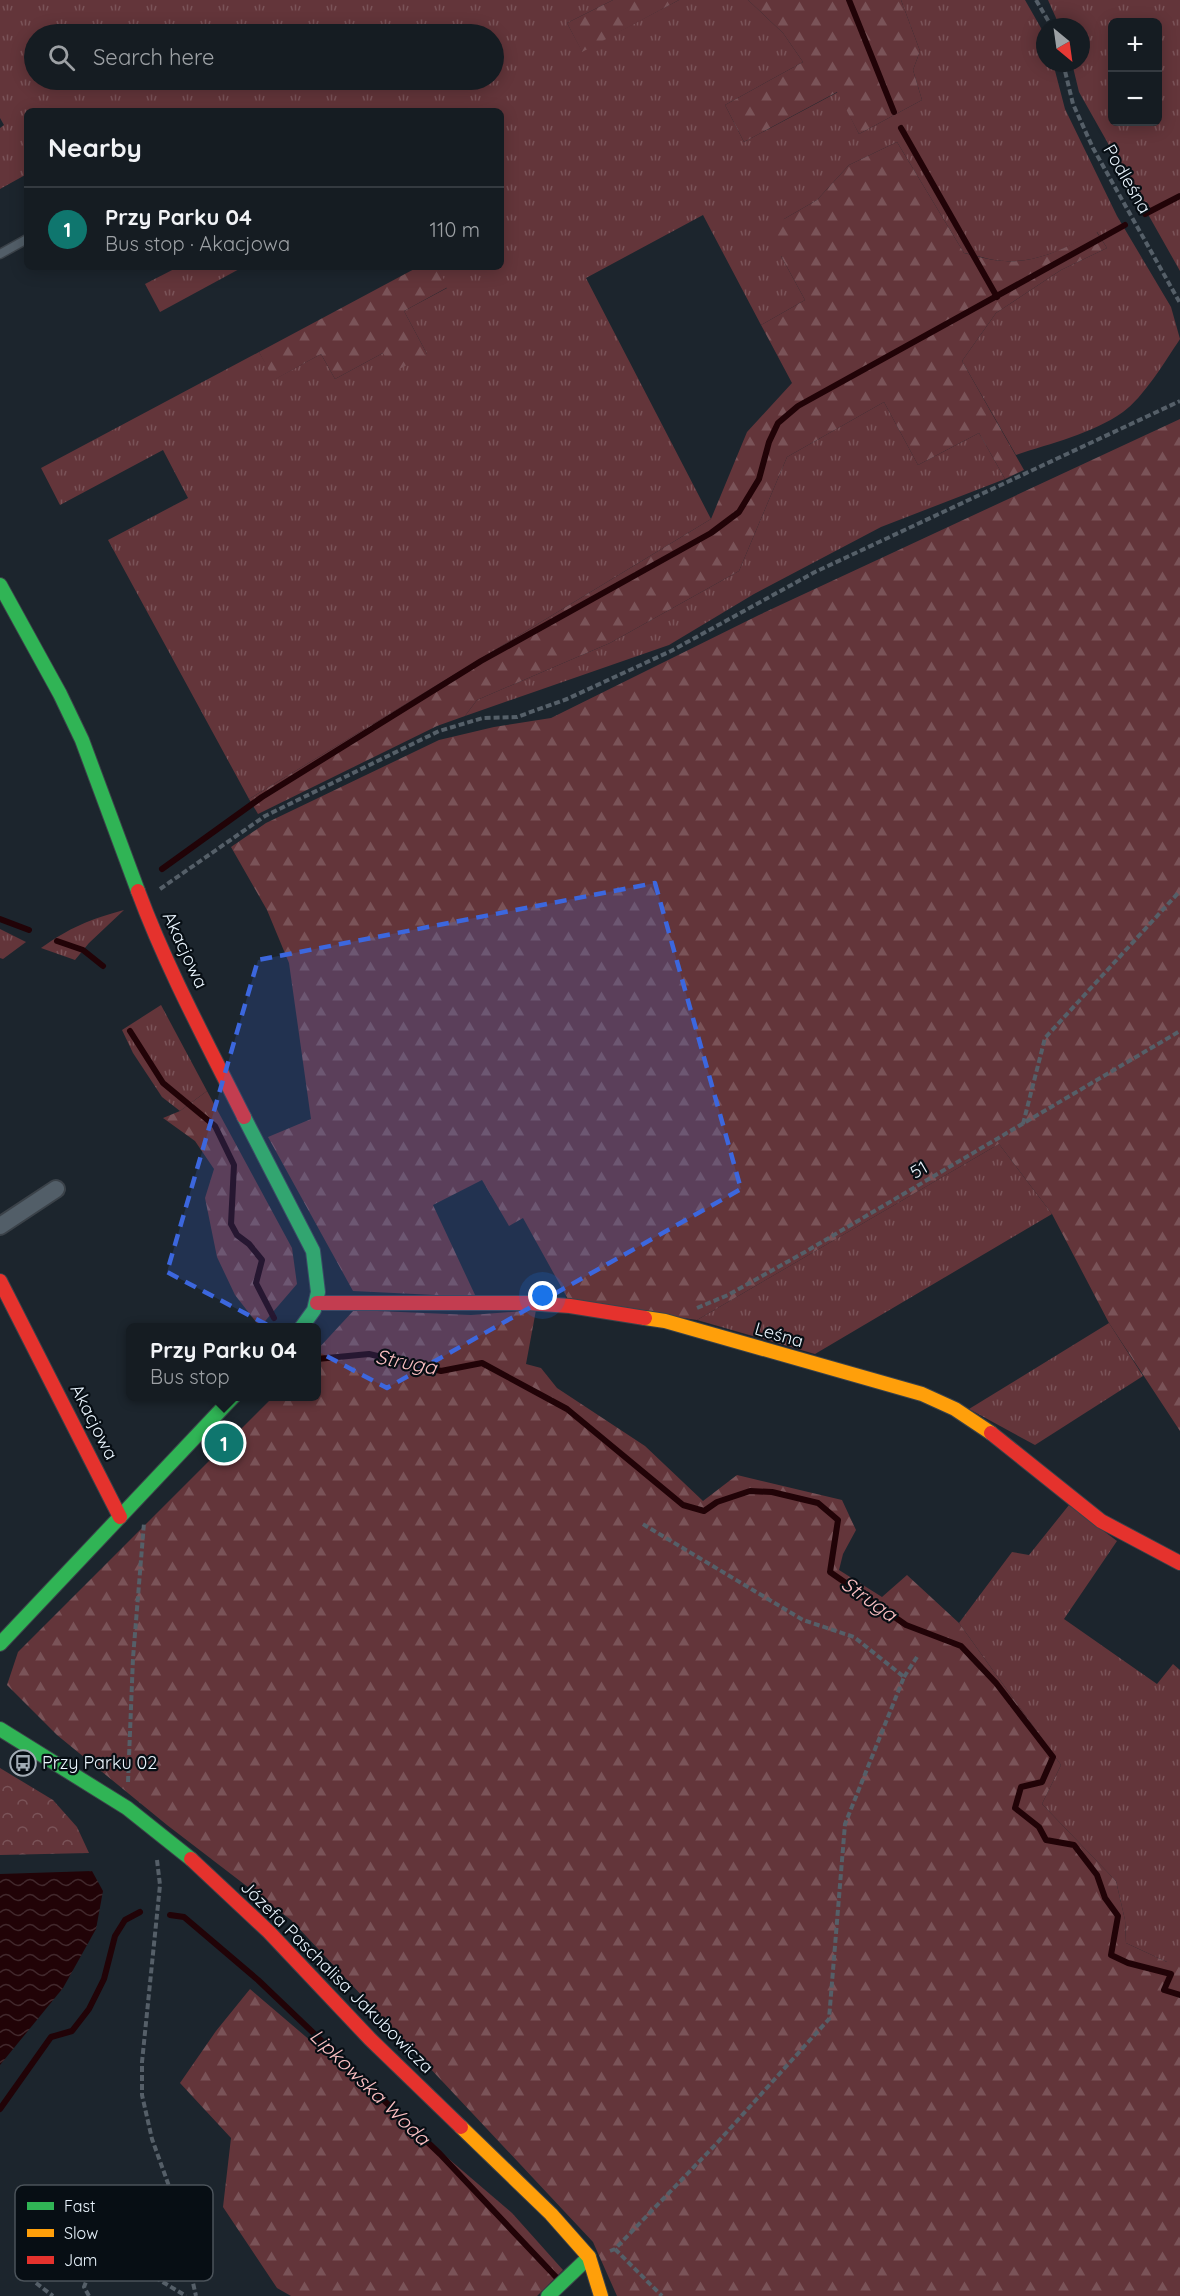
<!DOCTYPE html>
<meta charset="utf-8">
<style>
body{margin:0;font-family:Quicksand,sans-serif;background:#1e252a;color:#f1f3f6}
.controls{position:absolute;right:18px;top:18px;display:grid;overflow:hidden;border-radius:9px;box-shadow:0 3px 15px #0003}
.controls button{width:54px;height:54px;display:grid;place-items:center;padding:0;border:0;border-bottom:2px solid #343a40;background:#151c22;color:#f1f3f6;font:30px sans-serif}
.compass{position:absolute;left:1036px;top:18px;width:54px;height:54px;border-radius:50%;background:#151c22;box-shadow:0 3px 15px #0003;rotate:151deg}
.you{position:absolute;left:543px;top:1296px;width:21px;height:21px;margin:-15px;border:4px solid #fff;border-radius:50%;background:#1a73e8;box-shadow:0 0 0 9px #1a73e833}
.badge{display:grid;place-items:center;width:39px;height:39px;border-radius:50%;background:#0f766e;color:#fff;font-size:20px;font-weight:700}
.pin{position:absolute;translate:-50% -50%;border:3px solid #fff;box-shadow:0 2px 6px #0006}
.popup{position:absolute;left:126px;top:1323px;width:195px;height:78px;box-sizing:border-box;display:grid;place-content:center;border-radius:9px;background:#151c22;filter:drop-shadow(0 2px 4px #0005);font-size:20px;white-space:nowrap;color:#9da1a5}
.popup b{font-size:22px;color:#f1f3f6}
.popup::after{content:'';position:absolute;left:50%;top:100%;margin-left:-12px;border:12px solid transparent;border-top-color:#151c22}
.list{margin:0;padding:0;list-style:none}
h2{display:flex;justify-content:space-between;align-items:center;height:78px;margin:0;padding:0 24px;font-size:26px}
h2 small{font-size:20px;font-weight:400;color:#9da1a5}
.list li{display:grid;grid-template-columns:39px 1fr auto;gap:18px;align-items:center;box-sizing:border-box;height:84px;padding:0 24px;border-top:2px solid #343a40}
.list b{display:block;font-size:22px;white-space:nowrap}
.list p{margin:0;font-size:20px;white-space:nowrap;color:#9da1a5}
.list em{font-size:20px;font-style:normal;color:#9da1a5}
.icon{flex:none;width:33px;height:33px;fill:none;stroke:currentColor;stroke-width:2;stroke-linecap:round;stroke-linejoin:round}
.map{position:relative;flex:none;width:1180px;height:2296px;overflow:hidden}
.search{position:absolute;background:#151c22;box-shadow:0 3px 15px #0003;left:24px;top:24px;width:480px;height:66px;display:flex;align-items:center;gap:15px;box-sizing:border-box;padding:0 21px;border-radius:33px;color:#9da1a5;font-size:22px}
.panel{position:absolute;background:#151c22;box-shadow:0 3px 15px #0003;left:24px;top:108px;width:480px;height:162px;border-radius:9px}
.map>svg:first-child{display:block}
</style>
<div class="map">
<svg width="1180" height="2296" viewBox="0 0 1180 2296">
<defs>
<pattern id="grass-tufts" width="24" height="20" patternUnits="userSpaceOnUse" patternTransform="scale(1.5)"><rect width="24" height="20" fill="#63353a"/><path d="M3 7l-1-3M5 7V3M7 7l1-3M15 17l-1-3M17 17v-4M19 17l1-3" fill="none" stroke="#7a5358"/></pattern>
<pattern id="forest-firs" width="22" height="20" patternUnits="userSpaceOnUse" patternTransform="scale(1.5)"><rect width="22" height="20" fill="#63353a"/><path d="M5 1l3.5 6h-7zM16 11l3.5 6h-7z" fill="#7a5358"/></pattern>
<pattern id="park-crowns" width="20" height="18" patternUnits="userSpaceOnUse" patternTransform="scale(1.5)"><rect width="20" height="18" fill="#63353a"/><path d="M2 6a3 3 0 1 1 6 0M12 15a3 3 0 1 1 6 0" fill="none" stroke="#7a5358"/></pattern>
<pattern id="water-waves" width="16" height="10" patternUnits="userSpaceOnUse" patternTransform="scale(1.5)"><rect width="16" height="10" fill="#210307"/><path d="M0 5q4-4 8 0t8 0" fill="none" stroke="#41282c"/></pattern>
</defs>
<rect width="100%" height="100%" fill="#1c252d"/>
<g fill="url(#grass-tufts)" fill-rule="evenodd">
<path d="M0,0H613L567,23L582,51L679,0H748L783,33L803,62L725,105L744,142L838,92L859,134L922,100L913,70L920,51L901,0H1025L1045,35V63H1053L1065,109L1117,216L1171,307L1180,339C1166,360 1143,398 1123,412C1092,434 1051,443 1016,455L962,361L996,313L1061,270L1107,248L1097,232C1068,247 1038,263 1005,261C991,261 977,255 964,253L897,142L849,165L817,200L784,219L781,256L805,300L761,325L703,215L586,278L711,519L249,799L108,540L188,498L163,450L60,505L41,468L259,352L275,379L321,354L335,379L383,353L427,354L404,311L447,288L437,267H501V111H27V174L0,189V128L4,125L0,118ZM34,34H494V80H34Z"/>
<path d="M1048,0H1180V271L1079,92L1072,63H1081V27H1060ZM1112,22H1158V122H1112Z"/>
<path d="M178,267H243L160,312L145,284Z"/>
<path d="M884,402L918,465L979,433L1005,479L881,527L754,594L669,645L465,716L477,700L610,643L739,571L787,457Z"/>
<path d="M124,910L89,943L75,960L41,948C69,928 90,919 124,910Z"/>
<path d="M0,929L26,942L3,959L0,958Z"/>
<path d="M161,1005L207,1091L180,1111L162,1097L133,1053L122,1030Z"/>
<path d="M999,1144L1052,1214L815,1354L697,1320Z"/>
<path d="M1109,1323L1143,1376L1035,1445L969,1409Z"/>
<path d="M1069,1505L1117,1541L1064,1619L1157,1684L1173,1664L1180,1670V1962H1167L1126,1943L1125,1920L1116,1881L1042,1804L1061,1765L959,1623L1012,1552L1029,1555Z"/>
</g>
<g fill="url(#forest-firs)">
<path d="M613,0H679L582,52L567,23Z"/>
<path d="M748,0H901L920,51L913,70L922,100L859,134L837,92L744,142L725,105L803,62L783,33Z"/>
<path d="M897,142L964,253C977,256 991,261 1005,261C1038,263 1068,247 1096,231L1107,248L1061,270L996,313L962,361L1024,470L1005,479L979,433L918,465L884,402L787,457L739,571L610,643L477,700L465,716L437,726L258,814L249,799L711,519L747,432L792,383L761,325L805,300L781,256L773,236L784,219L817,200L849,165Z"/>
<path d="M418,267H437L448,287L404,311L427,354L394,372L383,353L335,379L321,354L274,380L259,352Z"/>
<path d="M1180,419V1431L1109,1323L1052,1214L999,1144L697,1320L569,1301L523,1218L509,1226L482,1180L433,1205L476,1297L353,1291L268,1137L311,1119L289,963L267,910L231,847L266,823L439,740L494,727L551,718L759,615Z"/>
<path d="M207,1091L292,1248L297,1284L260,1327L235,1295L217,1257L205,1198L214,1169L195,1141L163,1118L180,1111Z"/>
<path d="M354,1310L471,1315L536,1310L526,1364L541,1368L557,1388L645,1446L703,1501L737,1475L842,1500L856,1530L843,1554L839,1570L882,1597L907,1575L959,1623L1061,1765L1042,1804L1116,1881L1125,1920L1126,1943L1167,1962H1180V2296H617L593,2242L291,1920L167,1825L57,1735L7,1685L18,1652L273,1397L317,1396V1350Z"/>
<path d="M250,1989L512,2213L563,2270L537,2296H291L277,2288L223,2207L231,2138L180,2083L216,2031Z"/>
</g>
<path fill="url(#park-crowns)" d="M0,1768L53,1800L77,1827L89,1853L0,1855Z"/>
<path fill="url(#water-waves)" d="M92,1871L103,1891L96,1929L63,1988L0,2065V1874Z"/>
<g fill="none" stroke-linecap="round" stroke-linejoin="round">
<g stroke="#210307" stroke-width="6">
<path d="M849,0L894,112"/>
<path d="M901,128L997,297"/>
<path d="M1145,214L1180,196"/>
<path d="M162,869L262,797L481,661L711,533L739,512L759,479L769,442L778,423L798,406L1125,225"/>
<path d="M0,919L29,930"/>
<path d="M57,941L83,950L103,966"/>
<path d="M130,1031L163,1083L215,1126L234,1165L231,1224L237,1235L249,1244L262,1260L256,1283L274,1318"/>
<path d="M317,1359L369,1354L441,1371L482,1363L567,1409L683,1505L704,1511L717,1502L750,1491L772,1492L818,1503L838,1520L830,1572L906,1625L961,1646L996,1683L1053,1757L1042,1782L1021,1787L1015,1808L1039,1827L1046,1840L1074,1845L1097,1875L1105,1898L1118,1916L1111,1955L1128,1963L1171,1974L1164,1990L1180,1995"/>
<path d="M170,1915L184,1917L258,1980L440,2154L557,2278"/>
<path d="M0,2109L51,2037L72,2031L89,2009L104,1979L115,1936L125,1920L140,1912"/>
</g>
<g stroke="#3b4249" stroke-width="11">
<path id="lane" d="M0,254L27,239"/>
</g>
<g stroke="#3b4249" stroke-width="20">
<path id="street" d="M0,1226L56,1189"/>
</g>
<g stroke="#3b4249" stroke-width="16">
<g id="fast">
<path d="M0,585L60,694L82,740L138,891"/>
<path d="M244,1117L313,1251L318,1292L314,1310L301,1328"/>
<path d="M0,1644L234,1396"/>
<path d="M0,1729L127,1808L191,1859"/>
<path d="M548,2296L589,2257"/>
</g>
</g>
<g stroke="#3b4249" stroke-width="16">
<g id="slow">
<path d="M645,1318L665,1321L922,1394L955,1409L991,1433"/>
<path d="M461,2127L551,2214L589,2257L601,2296"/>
</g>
</g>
<g stroke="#3b4249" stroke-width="16">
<g id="jam">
<path d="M138,891C167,969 207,1043 244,1117"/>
<path d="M0,1281L120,1517"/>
<path d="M317,1303H527L570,1306L645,1318"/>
<path d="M991,1433L1101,1521L1180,1563"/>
<path d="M191,1859L269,1932L370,2039L461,2127"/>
</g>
</g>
<g stroke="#555f68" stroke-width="4" stroke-dasharray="6 3" stroke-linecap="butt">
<path d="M1036,0L1052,27"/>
<path d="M1063,63L1073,104L1093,148L1180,303"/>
<path d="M160,889L265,816L439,731L483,718L517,717L567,699L671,651L815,572L1180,401"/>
<path d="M1023,1124L1045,1038L1180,891"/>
<path d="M697,1308L728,1295L805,1252L1180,1031"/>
<path d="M904,1677L917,1657"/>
<path d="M128,1782L133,1658L144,1523"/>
<path d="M157,1860L160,1885L142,2062V2095L152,2139L174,2200L196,2296"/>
<path d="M615,2249L662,2296"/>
<path d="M610,2251L615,2249L717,2143L829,2019L845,1824L904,1677L854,1637L803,1620L641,1523"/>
<path d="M36,2283L53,2296"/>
<path d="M89,2296L84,2287L91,2269L115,2260L141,2269L186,2296"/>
</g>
<use href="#lane" stroke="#525e68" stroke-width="8"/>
<use href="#street" stroke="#525e68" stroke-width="16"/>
<use href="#fast" stroke="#30b455" stroke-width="14"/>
<use href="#slow" stroke="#ff9f0a" stroke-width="14"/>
<use href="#jam" stroke="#e5322d" stroke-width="14"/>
</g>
<path fill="#3c67de" fill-opacity="0.2" stroke="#3c67de" stroke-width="4.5" stroke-dasharray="12 8" stroke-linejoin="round" d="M655,883L741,1189L387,1388L167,1272L258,960Z"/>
<defs>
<g id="bus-ring" transform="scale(1.35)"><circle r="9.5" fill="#070e14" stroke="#a2acb5" stroke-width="1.5"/><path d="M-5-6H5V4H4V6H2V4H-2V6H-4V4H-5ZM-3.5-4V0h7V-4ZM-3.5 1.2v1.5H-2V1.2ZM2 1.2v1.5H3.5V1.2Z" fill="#a2acb5"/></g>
</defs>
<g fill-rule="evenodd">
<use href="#bus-ring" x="23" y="1763"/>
</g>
<g text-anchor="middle" stroke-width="4.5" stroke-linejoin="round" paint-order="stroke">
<g font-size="18" fill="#eaf5fe" stroke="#070e14">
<text transform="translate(1127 179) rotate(60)" y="6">Podleśna</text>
<text transform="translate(185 950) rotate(65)" y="6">Akacjowa</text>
<text transform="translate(919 1170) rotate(-30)" y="6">51</text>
<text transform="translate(779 1335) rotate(16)" y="6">Leśna</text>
<text transform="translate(94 1422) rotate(63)" y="6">Akacjowa</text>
<text transform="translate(337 1977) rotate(45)" y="6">Józefa Paschalisa Jakubowicza</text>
</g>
<g font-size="18" fill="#eaf5fe" stroke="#070e14" text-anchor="start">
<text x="42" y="1769">Przy Parku 02</text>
</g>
<g font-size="20" font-style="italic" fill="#fec0c3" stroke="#070e14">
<text transform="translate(406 1362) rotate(11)" y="7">Struga</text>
<text transform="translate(869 1599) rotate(35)" y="7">Struga</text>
<text transform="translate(370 2087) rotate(44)" y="7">Lipkowska Woda</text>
</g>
</g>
<rect x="15" y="2185" width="198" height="96" rx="9" fill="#070e14" stroke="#4b535a" stroke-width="1.5"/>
<rect x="27" y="2202" width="27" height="8" fill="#30b455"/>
<rect x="27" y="2229" width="27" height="8" fill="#ff9f0a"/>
<rect x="27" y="2256" width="27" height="8" fill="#e5322d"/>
<g font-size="16" fill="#eaf5fe">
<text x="64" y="2212">Fast</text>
<text x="64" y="2239">Slow</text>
<text x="64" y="2266">Jam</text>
</g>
</svg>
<div class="controls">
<button>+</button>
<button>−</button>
</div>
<svg class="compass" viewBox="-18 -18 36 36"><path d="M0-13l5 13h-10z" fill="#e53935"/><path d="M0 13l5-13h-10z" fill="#9da1a5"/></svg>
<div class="you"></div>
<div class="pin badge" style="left:224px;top:1443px">1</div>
<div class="popup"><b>Przy Parku 04</b>Bus stop</div>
<div class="search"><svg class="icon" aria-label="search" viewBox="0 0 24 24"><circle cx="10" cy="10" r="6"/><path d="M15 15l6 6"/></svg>Search here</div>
<section class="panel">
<h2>Nearby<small></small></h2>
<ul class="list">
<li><span class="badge">1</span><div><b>Przy Parku 04</b><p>Bus stop · Akacjowa</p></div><em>110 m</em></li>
</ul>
</section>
</div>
